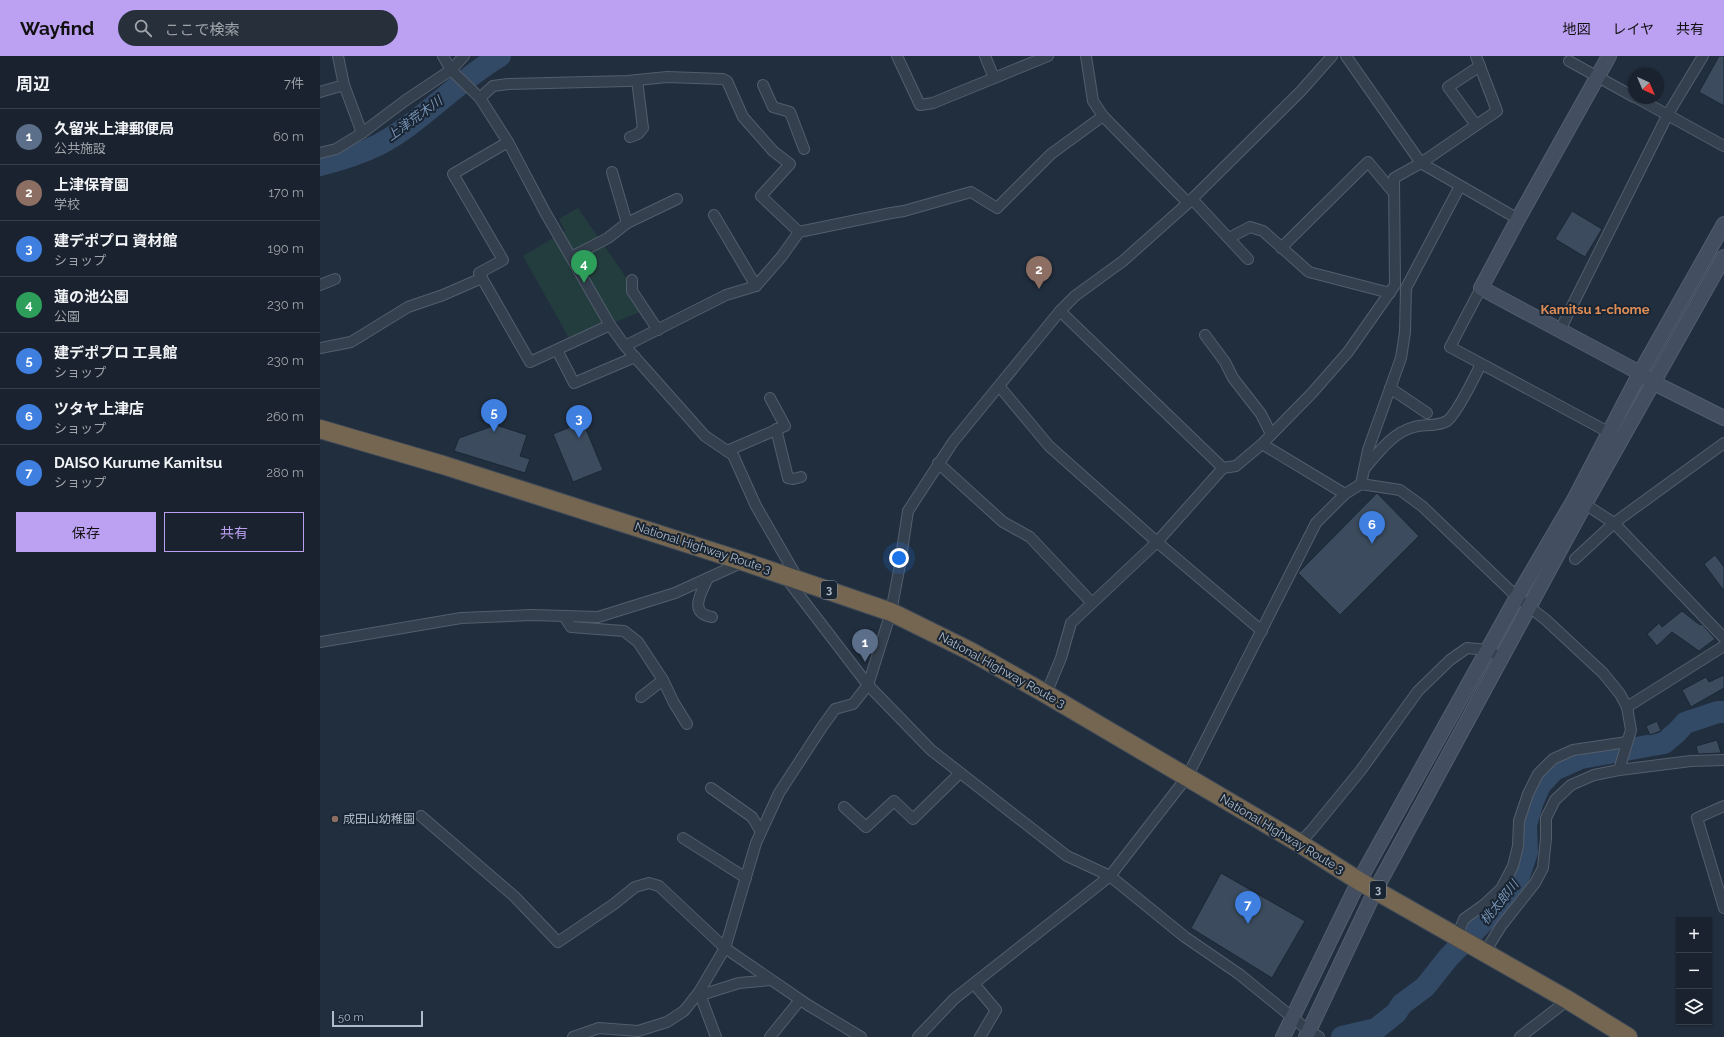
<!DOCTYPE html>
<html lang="ja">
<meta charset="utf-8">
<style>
body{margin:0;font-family:Raleway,"Noto Sans JP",sans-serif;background:#262f3a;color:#f1f3f6}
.controls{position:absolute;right:12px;bottom:12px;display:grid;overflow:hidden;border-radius:0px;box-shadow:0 1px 3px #0004}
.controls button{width:36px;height:36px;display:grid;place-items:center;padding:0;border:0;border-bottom:1px solid #373f4a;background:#19222e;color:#f1f3f6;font:20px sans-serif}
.compass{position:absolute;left:1308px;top:12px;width:36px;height:36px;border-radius:50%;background:#19222e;box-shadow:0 1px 3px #0004;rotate:136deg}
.scale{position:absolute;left:12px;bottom:10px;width:91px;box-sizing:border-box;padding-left:4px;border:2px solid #b0bbca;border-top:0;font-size:11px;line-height:14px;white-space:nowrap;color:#b0bbca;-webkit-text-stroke:3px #1a2533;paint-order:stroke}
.you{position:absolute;left:579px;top:502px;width:14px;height:14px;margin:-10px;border:3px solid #fff;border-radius:50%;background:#1a73e8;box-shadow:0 0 0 6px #1a73e833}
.badge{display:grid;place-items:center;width:26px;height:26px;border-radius:50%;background:#bca0f2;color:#fff;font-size:13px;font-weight:700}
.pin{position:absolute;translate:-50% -33px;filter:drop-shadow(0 1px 2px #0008)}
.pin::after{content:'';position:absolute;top:21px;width:14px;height:12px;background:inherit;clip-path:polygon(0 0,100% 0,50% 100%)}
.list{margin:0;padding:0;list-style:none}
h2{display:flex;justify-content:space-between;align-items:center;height:52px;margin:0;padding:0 16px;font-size:17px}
h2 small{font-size:13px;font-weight:400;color:#9fa4aa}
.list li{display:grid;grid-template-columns:26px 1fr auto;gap:12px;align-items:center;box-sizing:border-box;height:56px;padding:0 16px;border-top:1px solid #373f4a}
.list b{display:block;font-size:15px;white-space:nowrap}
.list p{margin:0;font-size:13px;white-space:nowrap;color:#9fa4aa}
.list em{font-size:13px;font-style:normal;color:#9fa4aa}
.actions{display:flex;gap:8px;padding:12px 16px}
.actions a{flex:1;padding:9px 0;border:1px solid #bca0f2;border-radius:0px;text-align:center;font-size:14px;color:#bca0f2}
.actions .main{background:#bca0f2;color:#111}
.icon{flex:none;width:22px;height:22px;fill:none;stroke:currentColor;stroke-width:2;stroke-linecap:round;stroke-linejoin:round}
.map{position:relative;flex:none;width:1404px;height:981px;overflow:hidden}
header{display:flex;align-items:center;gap:24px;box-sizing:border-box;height:56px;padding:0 20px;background:#bca0f2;color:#111}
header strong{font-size:19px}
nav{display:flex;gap:22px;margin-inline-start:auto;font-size:14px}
.search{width:280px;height:36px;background:#262f3a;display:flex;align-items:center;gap:10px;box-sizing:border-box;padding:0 14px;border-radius:22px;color:#9fa4aa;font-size:15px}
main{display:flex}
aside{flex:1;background:#19222e}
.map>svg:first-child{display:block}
</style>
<header>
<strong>Wayfind</strong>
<div class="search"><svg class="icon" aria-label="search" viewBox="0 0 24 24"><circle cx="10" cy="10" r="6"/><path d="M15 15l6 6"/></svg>ここで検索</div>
<nav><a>地図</a><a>レイヤ</a><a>共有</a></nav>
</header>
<main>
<aside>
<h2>周辺<small>7件</small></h2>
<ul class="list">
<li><span class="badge" style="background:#5c6f8a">1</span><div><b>久留米上津郵便局</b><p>公共施設</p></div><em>60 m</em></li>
<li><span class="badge" style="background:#8d6e63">2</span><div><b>上津保育園</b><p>学校</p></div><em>170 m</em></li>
<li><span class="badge" style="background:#3f7fe0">3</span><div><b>建デポプロ 資材館</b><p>ショップ</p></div><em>190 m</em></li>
<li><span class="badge" style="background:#2e9e5b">4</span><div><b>蓮の池公園</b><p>公園</p></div><em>230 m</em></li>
<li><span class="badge" style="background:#3f7fe0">5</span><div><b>建デポプロ 工具館</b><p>ショップ</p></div><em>230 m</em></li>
<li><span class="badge" style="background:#3f7fe0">6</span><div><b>ツタヤ上津店</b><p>ショップ</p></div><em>260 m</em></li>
<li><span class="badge" style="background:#3f7fe0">7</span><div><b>DAISO Kurume Kamitsu</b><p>ショップ</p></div><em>280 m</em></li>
</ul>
<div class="actions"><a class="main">保存</a><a>共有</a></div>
</aside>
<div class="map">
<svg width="1404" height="981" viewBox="0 0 1404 981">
<rect width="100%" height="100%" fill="#212e3e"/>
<path fill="#233d3f" d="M258,152L328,253L250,284L203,200L245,175L239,163Z"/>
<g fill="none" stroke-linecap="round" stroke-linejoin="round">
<g stroke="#334a67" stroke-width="22">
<path d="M0,109C20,104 40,98 58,89C102,66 137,25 180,0"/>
<path d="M1022,981L1056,973L1076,957L1082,948L1105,931L1128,902L1166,863L1186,840L1199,820L1207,796L1206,769L1213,745L1220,729L1234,714L1261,702L1344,687L1357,676L1365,667L1398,656H1404"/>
</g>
</g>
<g fill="#3c4c5e" stroke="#1c2735">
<path d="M1399,0H1404V50L1379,36Z"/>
<path d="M1252,155L1282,173L1265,201L1235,183Z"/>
<path d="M263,366L283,414L253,426L233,378Z"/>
<path d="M176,369L207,379L200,400L210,403L205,417L134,395L139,382Z"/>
<path d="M1057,437L1099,480L1020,559L978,517Z"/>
<path d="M1395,499L1404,511V535L1384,508Z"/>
<path d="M1362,555L1380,569L1382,568L1395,583L1379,595L1352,576L1337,590L1327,578L1339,567L1342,571Z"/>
<path d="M1404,619V632L1371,651L1362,634L1386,621L1389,626Z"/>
<path d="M1337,665L1341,675L1330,679L1326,670Z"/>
<path d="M1397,684L1401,697L1378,698L1376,690Z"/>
<path d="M901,817L985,865L952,922L871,872Z"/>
</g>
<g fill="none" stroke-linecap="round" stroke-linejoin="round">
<g stroke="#535e6c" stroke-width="12">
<g id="street">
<path d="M18,0L24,29"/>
<path d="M123,0L131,14L160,42L188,86L225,156L290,269L305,290L385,380L413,399L436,450L478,523"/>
<path d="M577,0L600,49L613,47L728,0"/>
<path d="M665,0L674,22"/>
<path d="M766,0L773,45L783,60L868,147"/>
<path d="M1026,0L1101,107L1198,163"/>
<path d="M1249,5L1314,41"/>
<path d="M443,29L453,51L470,56L484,93"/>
<path d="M0,36L24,29L42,77"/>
<path d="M160,42L173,30L188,28L308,25L347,21L403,23L407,25L423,61L453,95L470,108L441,140L479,176"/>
<path d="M1317,42L1404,90"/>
<path d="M1156,69L1128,31L1160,10"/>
<path d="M310,81L318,78L323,72L317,24"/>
<path d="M188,86L133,118L183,204L159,217L210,306L290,269"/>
<path d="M0,97L16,93L42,77L86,44L131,14L144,0"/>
<path d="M872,143L928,203"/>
<path d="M394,159L436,230"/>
<path d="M307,167L357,143"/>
<path d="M909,182L930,171L943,175L989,216L1070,237"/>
<path d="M961,192L1048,106L1074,137"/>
<path d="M251,201L288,182L307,167L292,116"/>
<path d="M312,224V235L338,274"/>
<path d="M0,229L15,223"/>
<path d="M1161,232L1130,291L1290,377"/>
<path d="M740,255L903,412"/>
<path d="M1240,274L1348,58L1383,0"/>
<path d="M885,279L905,306L913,322L941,358L951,378"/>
<path d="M305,290L406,239L436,230L462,200L479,176L571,157L584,155L651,136L677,152L731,98L783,60"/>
<path d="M0,292L31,286L88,251L123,239L162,222"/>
<path d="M237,294L254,327L315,301"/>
<path d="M679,330L729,390L837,486L942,575"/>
<path d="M1070,332L1107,357"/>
<path d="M456,373L468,422L473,423L481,421"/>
<path d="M942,388L1025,438"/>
<path d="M407,395L465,370L450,342"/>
<path d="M618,407L683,466L710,481L772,547"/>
<path d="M1045,412C1058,397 1073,376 1094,371C1104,368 1117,371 1127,365C1137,358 1155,320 1161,308"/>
<path d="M1041,428L1048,394L1081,302L1085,276L1086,232L1140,130"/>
<path d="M1260,445L1294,467L1404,582"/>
<path d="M1255,503L1294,467L1404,387"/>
<path d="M388,522C381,537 368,557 392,561"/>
<path d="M466,522L548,629L611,694L747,800L790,820L865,881L919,918L989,975L999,981"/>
<path d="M244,560L251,571L304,575L318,586L343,624L321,641"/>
<path d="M0,586L141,562L212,559L278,561L355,537L423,506"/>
<path d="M343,624L354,647L367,668"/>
<path d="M726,638L741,602L751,567L837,486L903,412L916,410L942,388L992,337L1028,296L1075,229L1074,122L1101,107L1177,55L1156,0"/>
<path d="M1307,651L1404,590"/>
<path d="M391,732L432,761L441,776"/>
<path d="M1404,750L1377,762L1404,852"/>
<path d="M524,751L546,771L574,745L593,763L640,717"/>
<path d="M101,760L194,840L238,886L294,848L315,831L329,827L339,830L405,892L488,949L541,981"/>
<path d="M363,782L426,822"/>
<path d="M979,787L991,775L1041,714L1098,635L1130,604L1147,592L1168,594L1181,602"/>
<path d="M1137,880L1144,863L1165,848L1181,833L1193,810L1198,790L1199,765L1208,738L1218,718L1233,703L1253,694L1307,686"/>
<path d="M1165,896L1181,870L1215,827L1223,812L1226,782V762L1235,744L1251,729L1274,719L1299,714"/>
<path d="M654,928L676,954L660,981"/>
<path d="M379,936L396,981"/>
<path d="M381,939L419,927L451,924"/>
<path d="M253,981L279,972L318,975L347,966L364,955L379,936L405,892L436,787L459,737L502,671L515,653L533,648L548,629L571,556L579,514L588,455L633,386L740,255L755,240L803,205L868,147L981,35L1012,0"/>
<path d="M450,981L480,944"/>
<path d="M598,981L634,943L790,820L867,721L996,467L1025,438L1041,428L1080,434L1102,450L1197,541L1226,564L1283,617L1300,638L1307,651L1311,674L1299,714L1371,705L1404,704"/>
<path d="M1200,981L1248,944"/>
</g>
</g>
<g stroke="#535e6c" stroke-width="16">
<g id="secondary">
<path d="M1289,0L1198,163L1161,232L1320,317L1334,327L1404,362"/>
<path d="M963,981L1039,825L1197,541L1255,442L1320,317L1404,168"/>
<path d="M986,981L1056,833L1265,448L1404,201"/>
</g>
</g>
<g stroke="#404b59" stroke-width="20">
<path id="highway" d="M0,373L123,409L425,506L571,556L650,595L726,638L979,787L1039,825L1248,944L1308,981"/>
</g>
<use href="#street" stroke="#35404e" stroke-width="10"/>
<use href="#secondary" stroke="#434f61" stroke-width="14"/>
<use href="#highway" stroke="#756651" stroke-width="18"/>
</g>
<circle fill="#8d6e63" stroke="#1a2533" stroke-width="1.5" cx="15" cy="763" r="4"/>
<g text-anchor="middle" stroke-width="4" stroke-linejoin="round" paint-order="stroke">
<g fill="#1a2533" stroke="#838e9d" stroke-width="1">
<rect x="501" y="525" width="16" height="18" rx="3"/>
<rect x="1050" y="825" width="16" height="18" rx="3"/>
</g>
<g font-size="11" font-weight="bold" fill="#b0bbca">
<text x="509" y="538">3</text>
<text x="1058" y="838">3</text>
</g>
<g font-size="12" fill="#b0bbca" stroke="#1a2533">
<text transform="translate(383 492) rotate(18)" y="4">National Highway Route 3</text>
<text transform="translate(682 614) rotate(29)" y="4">National Highway Route 3</text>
<text transform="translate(962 778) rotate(31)" y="4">National Highway Route 3</text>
</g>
<g font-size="12" fill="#b0bbca" stroke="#1a2533" text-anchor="start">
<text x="23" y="767">成田山幼稚園</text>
</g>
<g font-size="13" font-style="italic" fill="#7592b4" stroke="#1a2533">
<text transform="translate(94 62) rotate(-36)" y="5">上津荒木川</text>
<text transform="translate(1179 846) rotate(-51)" y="5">桃太郎川</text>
</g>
<g font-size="13" font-weight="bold" fill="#de8d57" stroke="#1a2533">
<text x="1275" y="258">Kamitsu 1-chome</text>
</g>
</g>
</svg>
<div class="controls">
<button>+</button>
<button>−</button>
<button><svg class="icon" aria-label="layers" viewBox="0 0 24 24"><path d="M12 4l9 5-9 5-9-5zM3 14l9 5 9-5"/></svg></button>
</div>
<svg class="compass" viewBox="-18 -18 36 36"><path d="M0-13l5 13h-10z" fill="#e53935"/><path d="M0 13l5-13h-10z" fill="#9fa4aa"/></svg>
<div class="scale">50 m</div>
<div class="you"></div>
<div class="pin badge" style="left:545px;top:606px;background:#5c6f8a">1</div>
<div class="pin badge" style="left:719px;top:233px;background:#8d6e63">2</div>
<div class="pin badge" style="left:259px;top:382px;background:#3f7fe0">3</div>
<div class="pin badge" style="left:264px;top:227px;background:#2e9e5b">4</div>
<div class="pin badge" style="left:174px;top:376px;background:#3f7fe0">5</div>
<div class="pin badge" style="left:1052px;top:488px;background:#3f7fe0">6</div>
<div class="pin badge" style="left:928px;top:868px;background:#3f7fe0">7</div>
</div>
</main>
